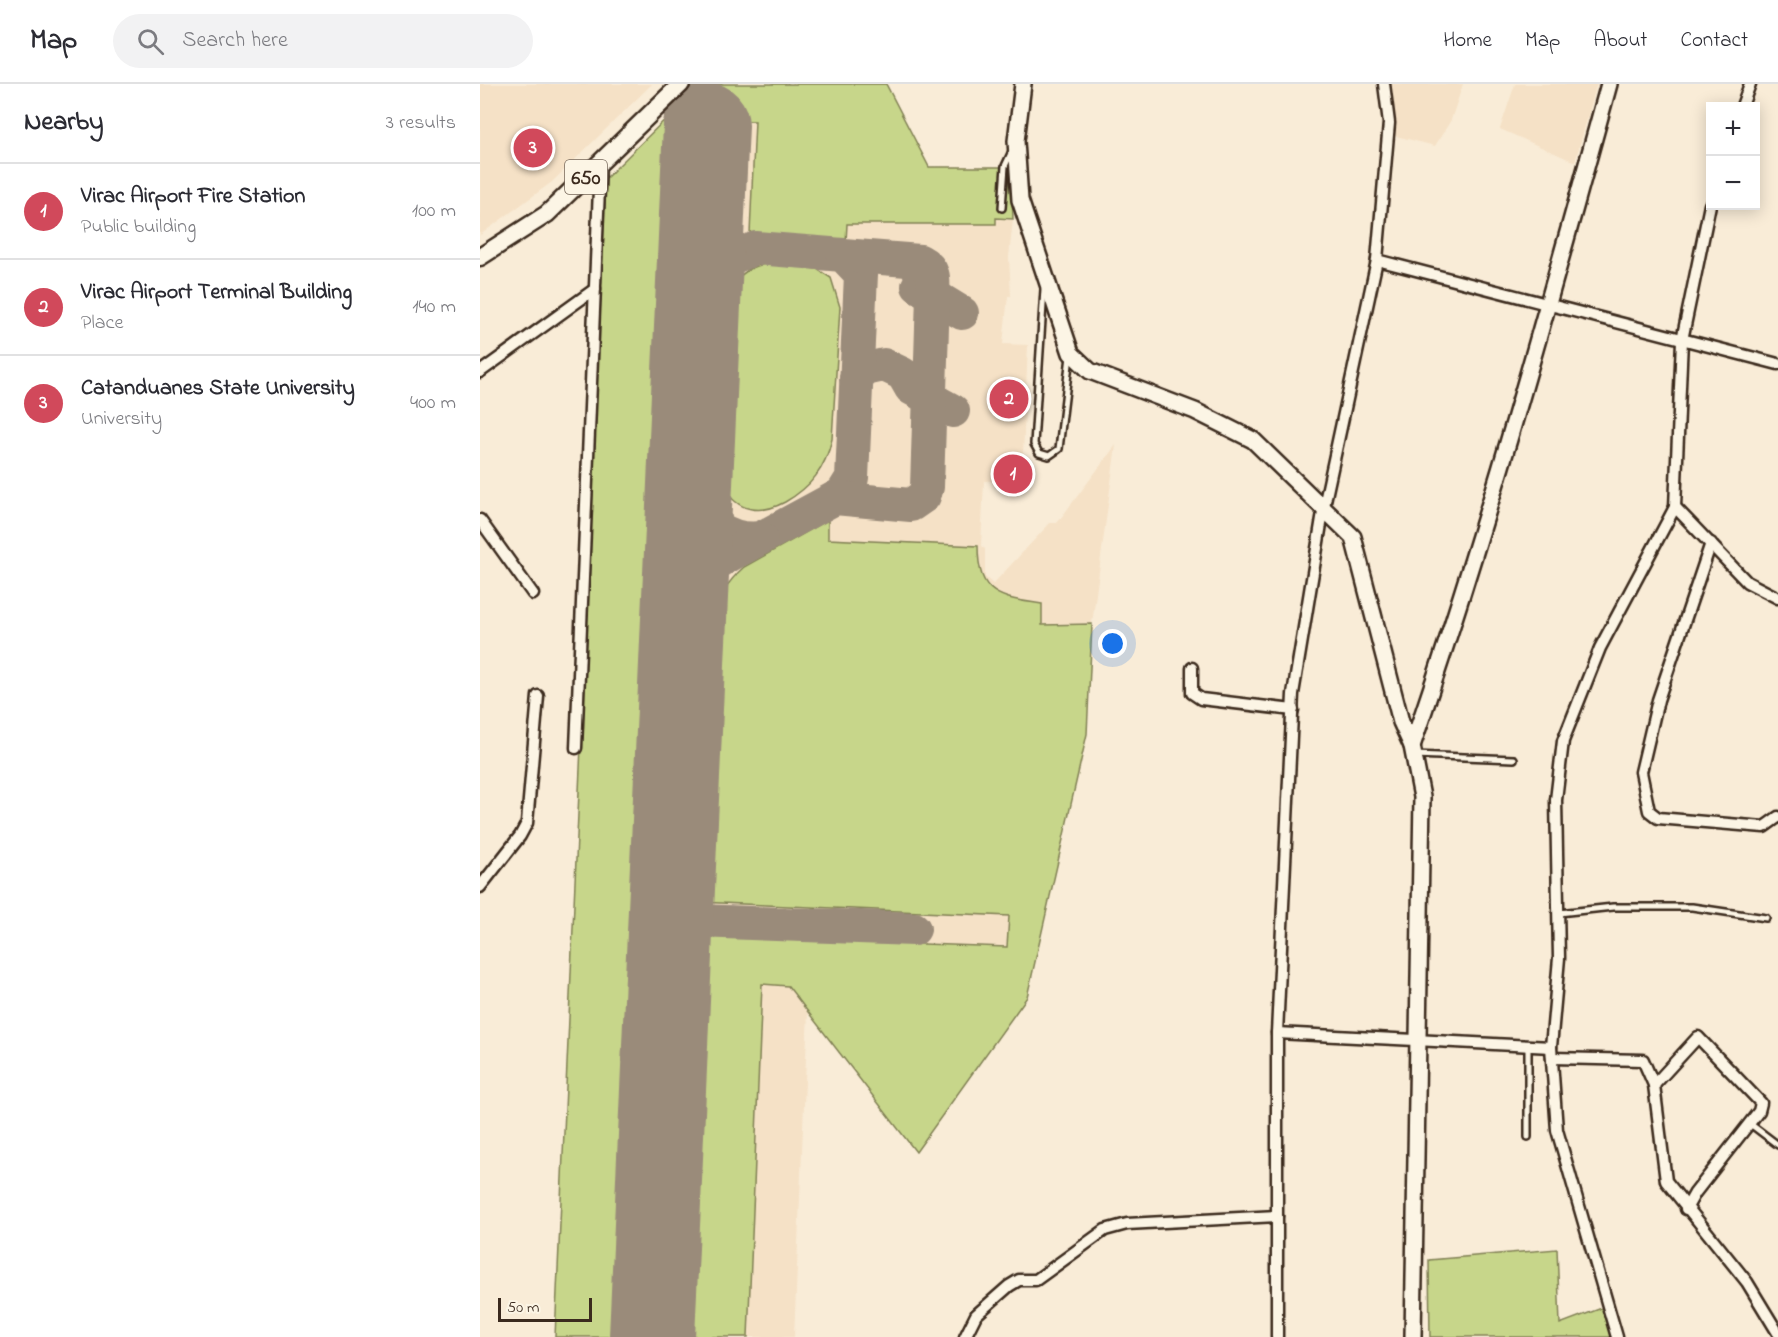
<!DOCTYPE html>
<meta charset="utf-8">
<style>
body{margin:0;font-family:"Indie Flower",sans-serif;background:#f2f2f3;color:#2b2b33}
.controls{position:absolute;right:18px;top:18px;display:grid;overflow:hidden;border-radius:0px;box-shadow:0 3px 15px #0003}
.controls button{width:54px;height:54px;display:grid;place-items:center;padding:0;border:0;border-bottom:2px solid #e1e1e2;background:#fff;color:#2b2b33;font:30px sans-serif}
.scale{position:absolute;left:18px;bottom:15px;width:94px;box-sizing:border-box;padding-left:6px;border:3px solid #3b2a1e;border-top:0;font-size:16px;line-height:21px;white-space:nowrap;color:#3b2a1e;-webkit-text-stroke:4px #fcf5e5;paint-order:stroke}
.you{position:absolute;left:633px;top:560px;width:21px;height:21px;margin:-15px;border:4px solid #fff;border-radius:50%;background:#1a73e8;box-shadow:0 0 0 9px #1a73e833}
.badge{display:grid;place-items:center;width:39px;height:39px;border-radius:50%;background:#d1495b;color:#fff;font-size:20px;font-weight:700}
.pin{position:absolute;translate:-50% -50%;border:3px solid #fff;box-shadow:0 2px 6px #0006}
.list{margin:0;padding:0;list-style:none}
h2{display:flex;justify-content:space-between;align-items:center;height:78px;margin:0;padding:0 24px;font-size:26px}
h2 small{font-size:20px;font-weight:400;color:#7c7c81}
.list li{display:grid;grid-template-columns:39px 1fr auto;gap:18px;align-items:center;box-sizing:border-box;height:96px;padding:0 24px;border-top:2px solid #e1e1e2}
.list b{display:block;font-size:22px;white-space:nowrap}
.list p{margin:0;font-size:20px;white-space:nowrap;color:#7c7c81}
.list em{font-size:20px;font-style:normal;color:#7c7c81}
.icon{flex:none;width:33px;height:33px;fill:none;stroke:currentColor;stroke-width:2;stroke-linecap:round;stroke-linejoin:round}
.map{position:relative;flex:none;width:1298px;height:1253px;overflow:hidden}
header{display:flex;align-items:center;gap:36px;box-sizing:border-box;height:84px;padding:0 30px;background:#fff;border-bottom:2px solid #e1e1e2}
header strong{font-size:28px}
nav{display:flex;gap:33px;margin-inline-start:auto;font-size:21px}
.search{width:420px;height:54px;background:#f2f2f3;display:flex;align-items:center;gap:15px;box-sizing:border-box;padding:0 21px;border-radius:33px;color:#7c7c81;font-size:22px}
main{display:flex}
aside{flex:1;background:#fff}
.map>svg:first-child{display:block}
</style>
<header>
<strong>Map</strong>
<div class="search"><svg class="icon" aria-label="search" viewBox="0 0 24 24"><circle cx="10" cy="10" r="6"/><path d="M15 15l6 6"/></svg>Search here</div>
<nav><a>Home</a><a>Map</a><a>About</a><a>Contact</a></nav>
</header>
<main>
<aside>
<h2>Nearby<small>3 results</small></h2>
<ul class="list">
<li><span class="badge">1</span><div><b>Virac Airport Fire Station</b><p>Public building</p></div><em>100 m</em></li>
<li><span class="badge">2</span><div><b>Virac Airport Terminal Building</b><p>Place</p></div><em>140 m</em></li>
<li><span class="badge">3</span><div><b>Catanduanes State University</b><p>University</p></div><em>400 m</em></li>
</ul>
</aside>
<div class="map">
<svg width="1298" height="1253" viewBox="0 0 1298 1253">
<rect width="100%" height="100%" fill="#f9ecd7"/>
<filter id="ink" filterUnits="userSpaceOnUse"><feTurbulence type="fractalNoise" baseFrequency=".0167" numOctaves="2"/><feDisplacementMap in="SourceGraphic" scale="12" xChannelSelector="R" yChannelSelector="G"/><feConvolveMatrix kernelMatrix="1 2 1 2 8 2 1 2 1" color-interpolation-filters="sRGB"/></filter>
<g filter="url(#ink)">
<g fill="#f5e1c6">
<path d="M0,0H172L72,98L0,151Z"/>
<path d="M221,0H406L449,83L520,82L533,135L529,173L531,212H528L523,260L548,261L543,371H532L533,398L504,397L501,462L505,465V493L513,500L570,439H577L636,361L612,540L607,650L547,913L436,1068L328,928L314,1253H75L126,94Z"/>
<path d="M910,0H983L971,36L955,62L912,51Z"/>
<path d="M1035,0H1117L1095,78L1020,45Z"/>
</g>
<g fill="#c7d68a" stroke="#818054" stroke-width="1.5">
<path d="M221,0H406L449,83H531L533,135L516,134V140H367L366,158L270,150L275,37L204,36L190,48L186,135H197L141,1253H75L126,94Z"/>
<path d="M290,179L337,185L351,194L360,223L352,355C345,385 331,403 305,418C281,431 257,428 244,403C241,398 237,392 237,386C233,356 240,321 242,291C243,265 239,229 251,205C260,188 272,182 290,179Z"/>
<path d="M348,436V455L498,462C498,511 519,514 562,520V541L612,540L607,650L547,913L436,1068L308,902L282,900L268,1253H200L216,852L527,863L529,832L218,818L232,536C238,514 247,498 264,483Z"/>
<path d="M1077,1165L1080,1240L1127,1222L1137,1253H950L949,1176Z"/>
</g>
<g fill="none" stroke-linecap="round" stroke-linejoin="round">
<g stroke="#9a8b7a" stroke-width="34">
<path d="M438,202L482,229"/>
<path d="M376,294L386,285L404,281L423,290L431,304L473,327"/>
<path d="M209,411C227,438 246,458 281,454L355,414L362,410L372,394L381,190L363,171L276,164L219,187"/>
<path d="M355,414L431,421L444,412L447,403L453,211C454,195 455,185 440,177L363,171"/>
<path d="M204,522C216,484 249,472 281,454"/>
<path d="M190,836L434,845"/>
</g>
<path stroke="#9a8b7a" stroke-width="86" d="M172,1253L226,41"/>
<g stroke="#3b2a1e" stroke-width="10">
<g id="lane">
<path d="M522,124L525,82L532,67"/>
<path d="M564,205L554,360L559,369L569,372L579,365L590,272"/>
<path d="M934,671L1034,675"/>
<path d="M1079,829L1133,823H1212L1286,834"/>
<path d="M1048,962V1053"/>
<path d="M1269,1039L1298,1061"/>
</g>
</g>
<g stroke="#3b2a1e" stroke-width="15">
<g id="street">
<path d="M1262,22L1270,0"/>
<path d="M897,176L1298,280"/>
<path d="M0,288L115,205"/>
<path d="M1195,423L1267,498L1298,514"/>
<path d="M0,436L53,510"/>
<path d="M1231,459L1178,616L1161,688L1169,727L1178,734L1284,743L1298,733"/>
<path d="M712,584V609L721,615L813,626"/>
<path d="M96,664L120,80"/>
<path d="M0,803L40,752L47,739L58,612"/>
<path d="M797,949L1071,963"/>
<path d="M1072,974L1163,976L1174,1001L1186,1097L1267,1198L1298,1249"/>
<path d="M1174,1001L1218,953L1281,1019L1279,1027L1215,1109L1206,1125"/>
<path d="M485,1253L496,1231L529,1202L539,1196H556L625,1146L647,1140L797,1132"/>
<path d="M797,1253V949L813,610L844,422L897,176L909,39L904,0"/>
<path d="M1137,1253L1077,1046L1071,963L1079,874L1076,716L1083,657L1120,564L1195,423L1202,256L1230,121"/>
</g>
</g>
<g stroke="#3b2a1e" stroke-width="20">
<g id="secondary">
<path d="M543,0L536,57L540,116L591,269L610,287L715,327L773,356L873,453L921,638L932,662L942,713L933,1253"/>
<path d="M932,662C1007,444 1068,222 1129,0"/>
</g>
</g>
<g stroke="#3b2a1e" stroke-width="21">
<path id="primary" d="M0,173L67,130L201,0"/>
</g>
<use href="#lane" stroke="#fcf5e5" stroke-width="5"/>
<use href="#street" stroke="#fcf5e5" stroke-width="10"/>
<use href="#secondary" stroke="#fcf5e5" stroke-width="15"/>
<use href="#primary" stroke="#fcf5e5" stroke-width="16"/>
</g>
</g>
<g text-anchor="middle" stroke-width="4.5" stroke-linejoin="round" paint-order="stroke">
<rect fill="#fcf5e5" stroke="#75675a" stroke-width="1.5" x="85" y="76" width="42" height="34" rx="4.5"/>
<g font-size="20" font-weight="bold" fill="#3b2a1e">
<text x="106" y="100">650</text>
</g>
</g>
</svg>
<div class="controls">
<button>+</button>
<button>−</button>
</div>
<div class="scale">50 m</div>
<div class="you"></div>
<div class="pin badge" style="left:533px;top:390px">1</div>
<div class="pin badge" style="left:529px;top:315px">2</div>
<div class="pin badge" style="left:53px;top:64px">3</div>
</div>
</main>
